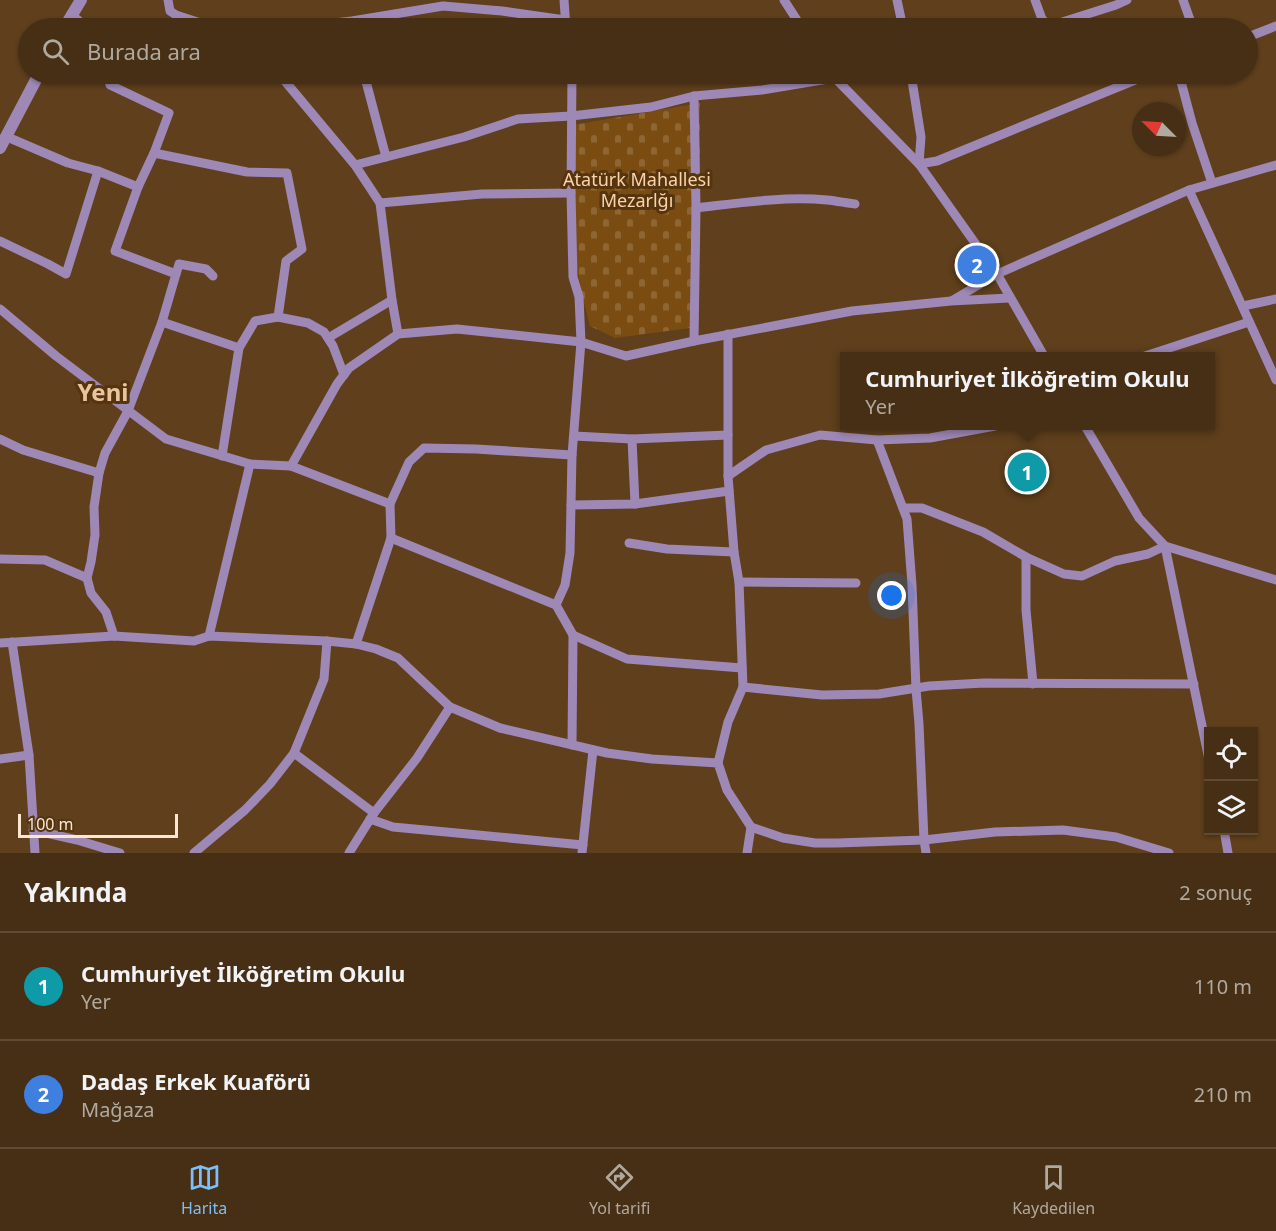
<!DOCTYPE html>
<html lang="tr">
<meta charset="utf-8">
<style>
body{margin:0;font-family:"Noto Sans",sans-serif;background:#513b22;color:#f1f3f6}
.controls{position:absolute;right:18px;bottom:18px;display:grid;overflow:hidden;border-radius:0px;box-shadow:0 2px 4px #0004}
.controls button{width:54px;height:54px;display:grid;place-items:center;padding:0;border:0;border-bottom:2px solid #5f4a34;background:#472f15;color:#f1f3f6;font:30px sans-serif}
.compass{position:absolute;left:1132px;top:102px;width:54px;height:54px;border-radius:50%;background:#472f15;box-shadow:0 2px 4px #0004;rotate:294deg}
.scale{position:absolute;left:18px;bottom:15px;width:160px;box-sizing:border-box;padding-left:6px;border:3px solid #fae6d3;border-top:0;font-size:16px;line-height:21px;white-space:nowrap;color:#fae6d3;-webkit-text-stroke:4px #543510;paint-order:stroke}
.you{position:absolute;left:892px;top:596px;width:21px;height:21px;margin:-15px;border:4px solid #fff;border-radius:50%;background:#1a73e8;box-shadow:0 0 0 9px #1a73e833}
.badge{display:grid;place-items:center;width:39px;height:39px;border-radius:50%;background:#7cbef9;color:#fff;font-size:20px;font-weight:700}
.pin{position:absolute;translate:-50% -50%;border:3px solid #fff;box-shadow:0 2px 6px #0006}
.popup{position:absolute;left:840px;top:352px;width:375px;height:78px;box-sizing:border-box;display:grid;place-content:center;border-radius:0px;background:#472f15;filter:drop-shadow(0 2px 4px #0005);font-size:20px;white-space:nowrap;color:#b0a9a0}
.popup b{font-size:22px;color:#f1f3f6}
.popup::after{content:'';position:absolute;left:50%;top:100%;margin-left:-12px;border:12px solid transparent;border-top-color:#472f15}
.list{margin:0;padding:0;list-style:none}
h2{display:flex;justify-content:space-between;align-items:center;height:78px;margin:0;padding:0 24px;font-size:26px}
h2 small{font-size:20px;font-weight:400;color:#b0a9a0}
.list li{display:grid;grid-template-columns:39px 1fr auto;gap:18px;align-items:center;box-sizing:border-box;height:108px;padding:0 24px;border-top:2px solid #5f4a34}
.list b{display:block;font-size:22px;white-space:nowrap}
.list p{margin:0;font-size:20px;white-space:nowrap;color:#b0a9a0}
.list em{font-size:20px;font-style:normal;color:#b0a9a0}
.icon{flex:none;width:33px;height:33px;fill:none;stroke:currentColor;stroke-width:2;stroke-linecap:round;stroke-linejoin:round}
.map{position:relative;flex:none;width:1276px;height:853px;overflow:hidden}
.search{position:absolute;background:#472f15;box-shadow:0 2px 4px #0004;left:18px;right:18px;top:18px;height:66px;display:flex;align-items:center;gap:15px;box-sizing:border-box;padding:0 21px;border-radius:33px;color:#b0a9a0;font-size:22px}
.sheet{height:294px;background:#472f15}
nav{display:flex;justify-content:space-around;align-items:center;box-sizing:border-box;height:84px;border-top:2px solid #5f4a34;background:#472f15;font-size:16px;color:#b0a9a0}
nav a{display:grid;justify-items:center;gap:3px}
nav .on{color:#7cbef9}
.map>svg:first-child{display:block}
</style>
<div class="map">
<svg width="1276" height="853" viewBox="0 0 1276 853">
<defs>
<pattern id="cemetery-stones" width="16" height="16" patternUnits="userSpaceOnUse" patternTransform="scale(1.5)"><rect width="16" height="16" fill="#7a4c11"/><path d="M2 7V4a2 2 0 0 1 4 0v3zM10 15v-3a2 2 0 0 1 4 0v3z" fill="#8e6633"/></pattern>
</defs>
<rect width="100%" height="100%" fill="#5f3f1c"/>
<path fill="url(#cemetery-stones)" d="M700,103V193L690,328L615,338L590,326L582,295L575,257L573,125Z"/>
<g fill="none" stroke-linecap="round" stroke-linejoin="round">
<g stroke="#9e88b5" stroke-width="9">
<path d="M168,0L170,11L176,15L216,28"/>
<path d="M564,0L566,28"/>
<path d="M784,0L802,28"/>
<path d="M897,0L903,28"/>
<path d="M1035,0L1042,19L1048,25L1056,24L1116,5L1127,0"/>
<path d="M1183,0L1193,28"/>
<path d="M71,14L87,28"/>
<path d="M312,28L334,23L352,21L443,6L502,11L565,20"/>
<path d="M1248,37L1276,26"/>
<path d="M108,74L110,85L169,113L154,153L138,187L115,251L176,274L162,322L128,411L105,453L99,473L94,507L95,535L91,562L87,578L91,593L106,612L114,636"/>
<path d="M279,74L355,165L380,203L392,300L398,334"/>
<path d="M364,74L386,157"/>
<path d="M911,74L921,137L919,164L937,161L1150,74"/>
<path d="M1179,74L1192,123L1212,183"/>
<path d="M833,76L919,164L997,274L1044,356"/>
<path d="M5,136L68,163L98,171L138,187"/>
<path d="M154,153L247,172L287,173L302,249L286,261L278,317"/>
<path d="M355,165L464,137L518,119L571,116L651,107L694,96L762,90L834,78"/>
<path d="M1189,190L1276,380"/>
<path d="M380,203L482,194L571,193"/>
<path d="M696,208C739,203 784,196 827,200C837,201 846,203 855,204"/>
<path d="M0,241L48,264L66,274L98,171"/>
<path d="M176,274L179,264L206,269L213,276"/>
<path d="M953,300L997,274L1189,190L1276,165"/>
<path d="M1243,306L1276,299"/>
<path d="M0,309L56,356L166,439L250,464L291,466L390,504"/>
<path d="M162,322L239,348"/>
<path d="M328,338L392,300"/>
<path d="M694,341L696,208L694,96"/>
<path d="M1145,356L1249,322"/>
<path d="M1085,426L1139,518L1165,546L1276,580"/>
<path d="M574,436L632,439L728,435"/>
<path d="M0,439L23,450L99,473"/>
<path d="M877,440L907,519L912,585L916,689L919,724L924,840L926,853"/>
<path d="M222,456L239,348L255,321L278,317L308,323L324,332L333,346L344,375"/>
<path d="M291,466L337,384L349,368L398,334L457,329L581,342L626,356L694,341L852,311L951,301L1009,298"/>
<path d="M728,476L766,450L820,435L877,440L930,438L995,426"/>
<path d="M635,504L729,491"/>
<path d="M571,505L635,504L632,439"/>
<path d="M903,508H922L983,532L1026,557V610L1033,684"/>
<path d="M391,538L556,605L573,635L572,745"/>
<path d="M629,543L667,549L734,552"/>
<path d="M1026,557L1064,574L1082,576L1115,561L1148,554L1165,546L1208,755"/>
<path d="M0,559L45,560L87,578"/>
<path d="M739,582L856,583"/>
<path d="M556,605L565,585L570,553L572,455L581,342L579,297L573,277L571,193L572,74"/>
<path d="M573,635L627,659L742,668"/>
<path d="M209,636L250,464"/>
<path d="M12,642L29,755L35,853"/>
<path d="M0,643L114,636L194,641L209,636L327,641L356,644L376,649L398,658L450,707L500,728L607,753L652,759L718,763L727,790L751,827L783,838L815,843H837L924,840L995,832L1063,830L1116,837L1169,853"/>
<path d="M356,644L391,538L390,504L409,462L424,448L476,449L572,455"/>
<path d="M743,687L822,695L879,694L929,686L984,683L1194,684"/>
<path d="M294,753L374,813"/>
<path d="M0,759L29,755"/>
<path d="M718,763L728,722L743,687L739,582L734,552L728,476V334"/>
<path d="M370,819L393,827L583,845"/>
<path d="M33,830L77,840L120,853"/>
<path d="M1224,830L1228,853"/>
<path d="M194,853L245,810L270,784L294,753L324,679L327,641"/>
<path d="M349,853L374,813L417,758L450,707"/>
<path d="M582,853L593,750"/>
<path d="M747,853L751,827"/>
</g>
<g stroke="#9e88b5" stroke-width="12">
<path d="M64,28L81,0"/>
<path d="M0,148L39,74"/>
</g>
</g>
<g text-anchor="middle" stroke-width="6" stroke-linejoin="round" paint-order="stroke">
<g font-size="18" fill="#fdd2a7" stroke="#543510">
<text x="637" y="186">Atatürk Mahallesi<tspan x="637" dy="21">Mezarlğı</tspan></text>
</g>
<g font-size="24" font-weight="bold" fill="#ebc49e" stroke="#543510">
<text x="103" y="401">Yeni</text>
</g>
</g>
</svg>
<div class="controls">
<button><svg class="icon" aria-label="locate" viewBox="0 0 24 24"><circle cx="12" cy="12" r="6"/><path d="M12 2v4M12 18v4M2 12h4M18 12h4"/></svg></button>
<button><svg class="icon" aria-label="layers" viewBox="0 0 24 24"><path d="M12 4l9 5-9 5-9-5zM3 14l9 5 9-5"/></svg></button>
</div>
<svg class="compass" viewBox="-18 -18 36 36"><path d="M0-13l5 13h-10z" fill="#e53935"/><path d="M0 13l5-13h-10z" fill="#b0a9a0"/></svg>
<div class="scale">100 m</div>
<div class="you"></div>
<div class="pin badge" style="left:1027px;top:472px;background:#0f9aa8">1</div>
<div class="popup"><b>Cumhuriyet İlköğretim Okulu</b>Yer</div>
<div class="pin badge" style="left:977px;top:265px;background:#3f7fe0">2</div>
<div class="search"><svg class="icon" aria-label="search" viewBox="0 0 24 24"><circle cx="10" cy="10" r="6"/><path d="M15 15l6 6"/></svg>Burada ara</div>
</div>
<section class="sheet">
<h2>Yakında<small>2 sonuç</small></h2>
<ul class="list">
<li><span class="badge" style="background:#0f9aa8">1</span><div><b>Cumhuriyet İlköğretim Okulu</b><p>Yer</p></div><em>110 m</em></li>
<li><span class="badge" style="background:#3f7fe0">2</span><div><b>Dadaş Erkek Kuaförü</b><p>Mağaza</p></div><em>210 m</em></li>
</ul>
</section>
<nav>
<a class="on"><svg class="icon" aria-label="map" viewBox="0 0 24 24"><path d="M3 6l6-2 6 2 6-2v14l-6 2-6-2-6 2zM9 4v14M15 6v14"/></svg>Harita</a>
<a><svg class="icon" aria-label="directions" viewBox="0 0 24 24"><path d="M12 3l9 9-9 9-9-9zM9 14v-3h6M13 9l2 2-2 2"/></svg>Yol tarifi</a>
<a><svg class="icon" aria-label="saved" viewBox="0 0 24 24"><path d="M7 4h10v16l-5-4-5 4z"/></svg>Kaydedilen</a>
</nav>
